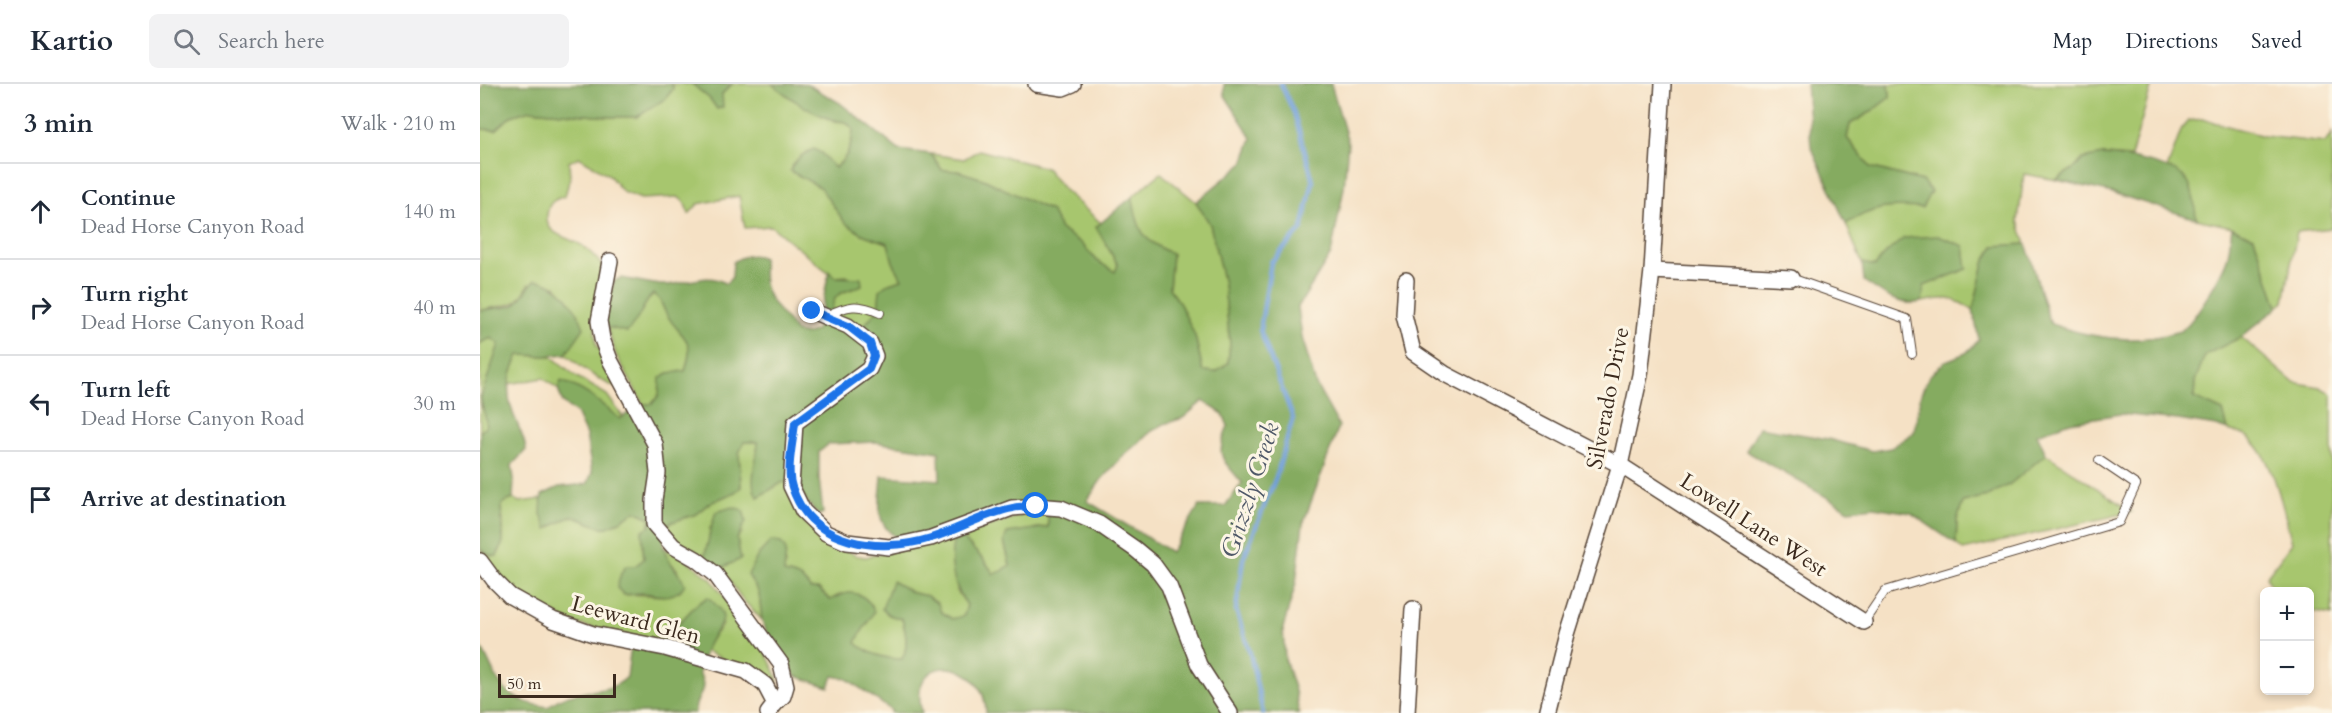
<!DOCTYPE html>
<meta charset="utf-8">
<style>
body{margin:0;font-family:Cardo,serif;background:#f2f2f3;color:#1f2937}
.controls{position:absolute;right:18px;bottom:18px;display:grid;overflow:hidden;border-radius:9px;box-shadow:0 3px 9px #0003}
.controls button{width:54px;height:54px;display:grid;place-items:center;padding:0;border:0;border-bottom:2px solid #e0e1e3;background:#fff;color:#1f2937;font:30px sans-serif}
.scale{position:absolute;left:18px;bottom:15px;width:118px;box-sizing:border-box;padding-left:6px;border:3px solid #3b2a1e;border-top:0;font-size:16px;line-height:21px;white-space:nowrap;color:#3b2a1e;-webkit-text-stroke:4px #fcf5e5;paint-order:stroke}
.stop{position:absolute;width:18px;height:18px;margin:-14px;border:4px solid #1a73e8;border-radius:50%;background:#fff}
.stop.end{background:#1a73e8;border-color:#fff;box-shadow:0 2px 6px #0008}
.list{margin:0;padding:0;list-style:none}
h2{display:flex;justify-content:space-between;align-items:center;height:78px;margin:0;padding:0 24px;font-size:26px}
h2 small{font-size:20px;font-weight:400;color:#747a83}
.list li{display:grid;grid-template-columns:39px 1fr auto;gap:18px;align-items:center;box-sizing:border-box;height:96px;padding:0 24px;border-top:2px solid #e0e1e3}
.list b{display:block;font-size:22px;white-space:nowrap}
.list p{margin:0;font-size:20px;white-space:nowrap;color:#747a83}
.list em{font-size:20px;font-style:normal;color:#747a83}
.icon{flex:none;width:33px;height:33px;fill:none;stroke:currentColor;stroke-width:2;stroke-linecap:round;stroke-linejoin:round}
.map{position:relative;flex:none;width:1852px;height:629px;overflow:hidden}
header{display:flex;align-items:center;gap:36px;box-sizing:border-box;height:84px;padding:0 30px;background:#fff;border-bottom:2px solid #e0e1e3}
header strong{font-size:28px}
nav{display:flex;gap:33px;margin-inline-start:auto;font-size:21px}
.search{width:420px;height:54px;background:#f2f2f3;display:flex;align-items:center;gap:15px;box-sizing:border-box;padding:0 21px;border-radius:9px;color:#747a83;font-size:22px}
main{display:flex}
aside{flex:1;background:#fff}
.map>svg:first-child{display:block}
</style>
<header>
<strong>Kartio</strong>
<div class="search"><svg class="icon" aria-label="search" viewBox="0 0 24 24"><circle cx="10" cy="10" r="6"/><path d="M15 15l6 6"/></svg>Search here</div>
<nav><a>Map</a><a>Directions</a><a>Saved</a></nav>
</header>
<main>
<aside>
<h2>3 min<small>Walk · 210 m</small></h2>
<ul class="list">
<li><svg class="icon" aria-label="ahead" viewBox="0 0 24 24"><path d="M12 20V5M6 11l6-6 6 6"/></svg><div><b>Continue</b><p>Dead Horse Canyon Road</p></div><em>140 m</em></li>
<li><svg class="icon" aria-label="right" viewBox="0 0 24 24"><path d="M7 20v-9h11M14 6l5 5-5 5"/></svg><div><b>Turn right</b><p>Dead Horse Canyon Road</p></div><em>40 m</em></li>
<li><svg class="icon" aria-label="left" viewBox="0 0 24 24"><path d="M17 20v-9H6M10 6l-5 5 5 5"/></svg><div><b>Turn left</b><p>Dead Horse Canyon Road</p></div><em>30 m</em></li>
<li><svg class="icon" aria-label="arrive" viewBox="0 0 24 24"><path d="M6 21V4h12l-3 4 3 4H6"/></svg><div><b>Arrive at destination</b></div></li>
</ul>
</aside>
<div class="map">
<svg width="1852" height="629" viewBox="0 0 1852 629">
<rect width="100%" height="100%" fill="#fcf5e5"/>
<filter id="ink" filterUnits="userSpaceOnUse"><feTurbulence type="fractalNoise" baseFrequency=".0167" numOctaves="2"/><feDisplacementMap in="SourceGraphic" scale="12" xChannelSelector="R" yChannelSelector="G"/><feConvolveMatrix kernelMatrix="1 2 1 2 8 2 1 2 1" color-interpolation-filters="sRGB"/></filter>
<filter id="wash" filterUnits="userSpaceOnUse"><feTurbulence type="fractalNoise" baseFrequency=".008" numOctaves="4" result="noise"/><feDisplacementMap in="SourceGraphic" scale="24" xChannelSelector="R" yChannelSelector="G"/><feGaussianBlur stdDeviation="1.35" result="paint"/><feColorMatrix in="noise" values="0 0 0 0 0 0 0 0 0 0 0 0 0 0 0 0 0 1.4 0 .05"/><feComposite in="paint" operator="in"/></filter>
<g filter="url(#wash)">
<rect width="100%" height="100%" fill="#f5e1c5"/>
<g fill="#a7c66e" stroke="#717846" stroke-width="1.5">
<path d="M192,0H212L230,15L242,10L252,0H292L312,15L353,37L366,38L373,45C372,62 368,74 354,84L341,69L311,87L340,103L382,150L408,159L413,178L422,195L409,199C401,220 393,238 374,249L351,233C352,214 354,210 373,205L367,192L354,193L291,142L265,144L259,112L218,120L209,130L204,118L198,113L161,115L143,108L129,91L99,73L89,78L90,94L85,112C76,115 70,117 68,126C61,152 88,152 103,162C111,168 117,175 123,182L115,246L116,260L143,304C127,304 98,281 86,270L99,230L76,202L49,200C35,228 26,218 0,227V45L16,46L31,32L50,26L128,33H157L185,15L193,5Z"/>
<path d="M1409,0H1672L1651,73L1623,71L1603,75L1596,83L1576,96L1544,90L1538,137L1546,160L1514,162L1504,179L1493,226C1471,212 1467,213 1442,218L1443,202L1487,185L1407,168L1395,182L1382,179L1366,140C1384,128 1398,123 1419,123L1442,97L1390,83L1367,54L1370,40L1389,29L1410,13Z"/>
<path d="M1722,35L1784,52L1845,59L1852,49V144L1817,148L1804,218L1798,223L1774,153L1752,143L1716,135C1714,108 1712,97 1687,85L1702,44L1708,37Z"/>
<path d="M499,66L566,84L584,106L621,139L616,143L638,181L635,189L617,177L601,159L580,145L571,127L503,95L478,87L462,86L451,70L484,75Z"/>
<path d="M681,89L716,118L730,140L744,200L750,260L748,279L737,288L723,287L715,252L699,218L689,204L692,170C658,153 660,149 652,113Z"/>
<path d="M173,210C182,216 181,220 186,229C200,255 217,251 205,287L188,289L179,311L172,320H163L136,271L127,243L147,248C161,234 162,221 173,210Z"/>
<path d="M1761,253L1813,298L1840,303L1852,310V531L1830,527V508L1795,507L1786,493L1812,459C1804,429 1794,370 1766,352C1761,349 1754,348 1748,346L1743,327L1714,314L1715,297L1725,270Z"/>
<path d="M11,254L20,260L1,322L7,334L6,343L0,348V259Z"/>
<path d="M39,271L71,272L97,293L127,311L143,333L139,335C120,319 105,305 81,298L78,305L63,294L28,300L29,291Z"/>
<path d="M278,357C278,372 269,403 278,413L303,398L308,399C314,417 318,437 336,448C342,452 350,454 357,458C371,466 366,471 386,473L475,451L486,450L545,430L568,429V443L556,444L524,457L530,481L522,487L514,490L503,475L482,454L477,507L487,521L484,532L472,535L461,528L458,520L447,512L433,509L412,497L409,531L422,535C426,549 429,562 422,575C406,575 389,570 376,559L379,549L388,539L361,510L350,516L339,505H330C324,494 315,491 304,489L305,476L274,497L279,509L282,536L262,515L241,484L260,475L257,455L262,448L230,443L229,457L224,473L185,448L189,439L216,430L228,420L261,403L259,369L264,358Z"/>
<path d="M1566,370L1652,428L1483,466L1476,460L1477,436L1483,418L1507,412Z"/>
<path d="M33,415L40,418L61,415L67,445L91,432C126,443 122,451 155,427L171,434L163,466L164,475L155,482L145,511C169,508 178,517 201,506L197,485L187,475L183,463L204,474L231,495L285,567L297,592V604L290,596L225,567L228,559L243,540L217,520L185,554L174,558L92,539L35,508L13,486L0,465L11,472H17C26,458 24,439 21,423L23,419Z"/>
</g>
<g fill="#85ab61" stroke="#606a40" stroke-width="1.5" fill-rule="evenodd">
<path d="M4,0H192L193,5L185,15L157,33H128L50,26L31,32L16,46L0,45V6Z"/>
<path d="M212,0H252L242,10L243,23L237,25L230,15Z"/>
<path d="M292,0H327L360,19L419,66L451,70L462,86L478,87L503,95L571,127L580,145L601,159L617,177L635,188L638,181L616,143L652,113C660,148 659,154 692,170L689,204L699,218L715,252L723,287L736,288L748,279L750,260L744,200L730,140L716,118L763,79L772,54L744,10V0H851L868,58L864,104L851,170L818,223L822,253L836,301L859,342L823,440L816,499L803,544L805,575L815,607L819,629H506C506,573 425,565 442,629H411V626L367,595L353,592L349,603L315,592L300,564L287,549L282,536L279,509L268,491L278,471L291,457L301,459L306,466L304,489C315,491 324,494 330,505H339L350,516C355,514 359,511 363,510C378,506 389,515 394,527C389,539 380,547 376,559C389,570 406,575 422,575C429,562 426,549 422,535L409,531L402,525L412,497L433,509L447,512L458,520L461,528L472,535L484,532L487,521C473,502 469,482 473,458L482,454L503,475L514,490L522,487L530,481L524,457L527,449L568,443V429L557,421L424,458C392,441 400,423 402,392L460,396L459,368L395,358L349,360L339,368V395L343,429L339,431C325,420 323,403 303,398L278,413C267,401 278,373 278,358H264L259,369L261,403L255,408L228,420L216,430L189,439C174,467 192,477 205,500C197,514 183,513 170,510C162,508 152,510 144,511L137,504L141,489L146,482H155L164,475L162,447L171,441V434L155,427C118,452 129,444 91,432L67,445L61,430L62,411L79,403L107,400L112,389L106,351L96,329L83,319L78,305L81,297C105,305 120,319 140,335L160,320H172L179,311L180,294L188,289L205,287C217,251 200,255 186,229C181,220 182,216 173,210C162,220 161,235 147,248L127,243L125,236L134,197L141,194C155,196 169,200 183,201C205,202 227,186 246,200L252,193L253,178C262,172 272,168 283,174C284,183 282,194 285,203C289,218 306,234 316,248L327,250L336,246L339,238L349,187L354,193L381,194L382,201C361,210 353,205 351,233L374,249C386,242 388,235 398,226L400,206L409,199L422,195L413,178L408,159L382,150L365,139L340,103L310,87C315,75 322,70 334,65L341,69L355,84C368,74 372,61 373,45L366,38C339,36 313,16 292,0ZM723,317L743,330L748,342C734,375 743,374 762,399L745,422H719L691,468L607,417L621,396L644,371L672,347L684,340L703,334Z"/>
<path d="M1326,0H1409L1410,13L1389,29L1370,40L1367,54L1390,83L1442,97L1451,107L1442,124C1409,122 1394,122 1366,140L1331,62Z"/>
<path d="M1623,71C1642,72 1692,80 1705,94C1714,106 1715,121 1716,135L1633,109L1576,96L1596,83L1603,75Z"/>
<path d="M1752,143L1774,153L1798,223L1761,253L1725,271L1715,297L1714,314L1743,327L1748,346L1736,342L1698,336L1640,330L1590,338L1557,350L1566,370L1530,400L1507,412L1483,418L1477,436L1476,460L1431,429L1394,423L1369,426L1266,367L1279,343L1348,355L1392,367L1411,364L1434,348L1441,310L1449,292L1466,277L1486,269L1499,256L1493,226L1504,179L1514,162L1546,160C1556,187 1560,214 1571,240C1608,253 1646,260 1685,251C1690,249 1698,249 1702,246C1715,236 1742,190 1747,175C1750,165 1750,154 1752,143Z"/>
<path d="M1458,152L1484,162L1487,185L1444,202L1442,218C1418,223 1403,210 1384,197L1382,179L1395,182L1407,168L1424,154Z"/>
<path d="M56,196C81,199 96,222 104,244L86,270L65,272L39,271C26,296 25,313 37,339C41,349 45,356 46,366L32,381L34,395L33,415L23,419L21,423L23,458L17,472H11L0,465V348L6,343C7,332 1,324 1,313L19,260L11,254L0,259V227C9,224 28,224 34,221C44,215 46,202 56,196Z"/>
<path d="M252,423L263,426L266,437L257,455L261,475L241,484L224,473C229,458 230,443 236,428Z"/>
<path d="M228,513C255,537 239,537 228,561C223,570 222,580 219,589C230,608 214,612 215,629H0V562C7,572 10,582 16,593C26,613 46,620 68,623C94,599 125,615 147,593L150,569L153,561L170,559L185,554L217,520Z"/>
</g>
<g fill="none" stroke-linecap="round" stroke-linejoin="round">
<path stroke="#709fd9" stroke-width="4.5" d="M783,629L770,569L756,526L763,475L796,393L813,334L780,246L791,178L822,145L833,97L814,29L801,0"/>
</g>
</g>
<g filter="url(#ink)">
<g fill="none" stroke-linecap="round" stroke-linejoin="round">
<g stroke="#574537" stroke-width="10">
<g id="service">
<path d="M1311,194L1427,235L1432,270"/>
<path d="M346,232C367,221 378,219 400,229"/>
<path d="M1384,538L1405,507L1639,438L1656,401L1619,376"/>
</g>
</g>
<g stroke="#574537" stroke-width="18">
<g id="minor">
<path d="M556,0L583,4L593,0"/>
<path d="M130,177L119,237L122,255L130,276L175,360L178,389L174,416V440L193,462L216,475L235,490L301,580L306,602L303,612L295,620"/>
<path d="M1172,187L1311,194"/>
<path d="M926,196L924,231L933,268L965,290L1140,381L1384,538"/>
<path d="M332,227L368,242L390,259L395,272L389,285L315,339L311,402L323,427L346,449L367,458L409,463L451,454L532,424L556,422L581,424L619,440L655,465L673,480L689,502L719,581L750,629"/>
<path d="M0,477L14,496L30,512L73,536L113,550L185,564L266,587L285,601L295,620L288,629"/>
<path d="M927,629L933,525"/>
<path d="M1067,629L1087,550L1140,381L1160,291L1172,187L1183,0"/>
</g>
</g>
<use href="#service" stroke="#fff" stroke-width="8"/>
<use href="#minor" stroke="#fff" stroke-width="15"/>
</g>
</g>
<g fill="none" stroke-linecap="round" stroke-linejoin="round" filter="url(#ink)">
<path stroke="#1a73e8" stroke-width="8" d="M332,227L368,242L390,259L394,272L389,285L315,339C313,359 306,385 312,403C331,462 400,470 451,454C478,446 505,429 533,424C540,422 548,423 556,422"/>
</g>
<g text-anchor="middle" stroke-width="6" stroke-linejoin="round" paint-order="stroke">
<g font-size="22" fill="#3b2a1e" stroke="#fcf5e5">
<text transform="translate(1127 314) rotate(-79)" y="8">Silverado Drive</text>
<text transform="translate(1274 440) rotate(33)" y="8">Lowell Lane West</text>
<text transform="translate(156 535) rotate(15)" y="8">Leeward Glen</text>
</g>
<g font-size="24" font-style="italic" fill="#505969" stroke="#fcf5e5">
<text transform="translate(770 406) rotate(-72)" y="8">Grizzly Creek</text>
</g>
</g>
</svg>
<div class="controls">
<button>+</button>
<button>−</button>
</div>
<div class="scale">50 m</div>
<div class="stop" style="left:556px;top:422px"></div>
<div class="stop end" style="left:332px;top:227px"></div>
</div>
</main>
